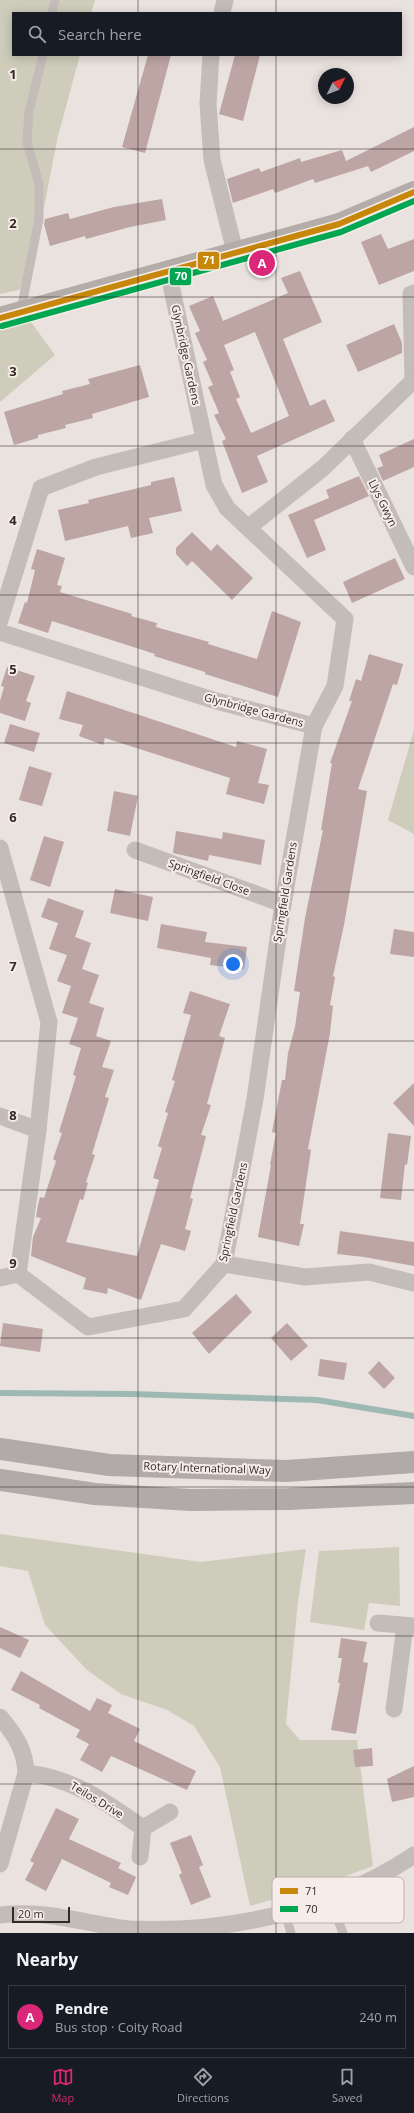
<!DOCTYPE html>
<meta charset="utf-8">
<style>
body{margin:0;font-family:"Open Sans",sans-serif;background:#242831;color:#f1f3f6}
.compass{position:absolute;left:318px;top:68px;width:36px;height:36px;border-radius:50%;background:#171b24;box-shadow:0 2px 10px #0003;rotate:47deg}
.scale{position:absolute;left:12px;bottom:10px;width:58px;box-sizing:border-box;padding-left:4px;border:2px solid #332928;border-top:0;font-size:11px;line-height:14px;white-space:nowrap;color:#332928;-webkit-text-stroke:3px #f7ece7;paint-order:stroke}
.you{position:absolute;left:233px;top:964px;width:14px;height:14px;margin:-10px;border:3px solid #fff;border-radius:50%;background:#1a73e8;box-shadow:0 0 0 6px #1a73e833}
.badge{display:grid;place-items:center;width:26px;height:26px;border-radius:50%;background:#db2777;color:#fff;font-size:13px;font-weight:700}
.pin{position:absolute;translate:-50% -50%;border:2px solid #fff;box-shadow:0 1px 4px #0006}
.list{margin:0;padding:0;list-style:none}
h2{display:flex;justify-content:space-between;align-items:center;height:52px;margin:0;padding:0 16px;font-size:17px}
h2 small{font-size:13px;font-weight:400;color:#9ea1a6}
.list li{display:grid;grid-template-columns:26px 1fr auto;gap:12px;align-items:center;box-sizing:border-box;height:64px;margin:0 8px 8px;padding:0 8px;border:1px solid #363941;border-radius:0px}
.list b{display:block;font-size:15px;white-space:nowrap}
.list p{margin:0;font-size:13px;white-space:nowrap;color:#9ea1a6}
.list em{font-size:13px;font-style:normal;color:#9ea1a6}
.icon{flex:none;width:22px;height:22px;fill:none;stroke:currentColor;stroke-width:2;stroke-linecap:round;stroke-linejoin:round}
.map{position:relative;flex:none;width:414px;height:1933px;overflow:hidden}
.search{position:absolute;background:#171b24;box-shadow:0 2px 10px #0003;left:12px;right:12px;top:12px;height:44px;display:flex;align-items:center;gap:10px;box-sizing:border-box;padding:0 14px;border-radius:0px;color:#9ea1a6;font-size:15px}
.sheet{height:124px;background:#171b24}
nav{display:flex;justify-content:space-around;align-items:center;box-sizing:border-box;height:56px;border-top:1px solid #363941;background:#171b24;font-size:11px;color:#9ea1a6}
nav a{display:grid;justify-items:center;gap:2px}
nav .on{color:#db2777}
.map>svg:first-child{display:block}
</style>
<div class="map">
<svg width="414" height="1933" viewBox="0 0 414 1933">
<rect width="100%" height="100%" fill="#eae2df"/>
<g fill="#cecdbb">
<path d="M0,0H95L91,13H13V55H80L58,136L28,288L0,294Z"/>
<path d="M23,311L55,355L0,402V318Z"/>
<path d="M414,730V834L388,820Z"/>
<path d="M0,1534L201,1562L306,1549L298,1601L286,1724L300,1740H357L373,1866L313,1888L250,1906L220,1767L194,1726L167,1710L121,1694L87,1670L45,1625L28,1571L0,1566Z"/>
<path d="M399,1547L400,1606L369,1603L364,1630L310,1622L319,1551Z"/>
</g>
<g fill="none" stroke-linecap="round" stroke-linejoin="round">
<path stroke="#9eb9b4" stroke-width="6" d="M0,1393L132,1394L317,1400L414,1416"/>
</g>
<g fill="#bca5a2" fill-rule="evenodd">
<path d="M148,55H171L145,153L122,147Z"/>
<path d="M235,55H260L243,121L219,114Z"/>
<path d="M414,127V151L371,172L368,166L315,183L313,179L275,193L273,189L233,203L227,179L259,168L261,172L300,158L301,162L342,150L346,161Z"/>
<path d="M162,199L166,220L130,227L86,239L85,236L50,246L44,224L45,219L68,213L70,219L114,207Z"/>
<path d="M381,234L388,249L414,239V271L379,285L361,242Z"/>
<path d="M300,271L322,322L283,339L310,406L325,399L335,421L257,456L268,482L242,493L222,441L226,439L214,415L219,413L208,387L213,385L203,362L207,360L195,333L200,331L189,306L213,296L223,321L288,293L281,278ZM255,332L289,416L251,433L236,399L240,397L230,372L234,370L224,345Z"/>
<path d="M394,324L402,343V353L358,372L346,345Z"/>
<path d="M140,365L149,397L92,414L93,418L65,425L66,428L38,435V438L14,445L4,412L63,394L62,391L90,384L88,379Z"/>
<path d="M414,439V467L383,481L377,468L383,466L379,455Z"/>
<path d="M359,476L369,496L314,520L326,550L307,558L288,515L329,498L326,490Z"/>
<path d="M174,477L182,511L149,518L153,533L131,538L128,526L65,541L58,510L89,503L88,500L151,485V482Z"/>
<path d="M192,532L211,551L217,544L253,578L232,600L192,561L187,566L176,554V548Z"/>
<path d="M37,549L65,558L57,585L62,586L60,592L132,614L131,616L157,623L156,627L209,642L208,644L257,659L272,611L301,622L278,697L205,674V672L154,656L155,654L52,621L48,633L18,623L25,602L27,603L35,570L31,569Z"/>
<path d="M395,558L405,579L352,603L343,582Z"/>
<path d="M369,654L403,664L397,685L393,684L358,789L367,791L344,925L333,976L335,977L330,1005L333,1006L330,1033L308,1149L311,1150L300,1224H304L299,1246L258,1237L271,1165H270L276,1133L272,1132L282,1080H285L288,1053L295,1027L300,992L294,991L305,918L323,830H321L332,763H330L352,701H349L356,679L361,681Z"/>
<path d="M7,667L35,676L26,701L31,703L25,721L0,713V701L4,687L1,686Z"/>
<path d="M67,691L236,747L237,741L267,749L258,783L269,785L264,804L226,794L230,778L105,738L103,745L79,736L83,725L59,719Z"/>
<path d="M10,724L40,733L34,752L4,743Z"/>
<path d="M29,766L52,773L42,806L19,800Z"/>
<path d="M114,791L138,796L130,836L107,831Z"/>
<path d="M176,831L222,839L223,832L265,840L261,865L209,855L208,861L173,853Z"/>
<path d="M44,836L64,842L50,887L30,880Z"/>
<path d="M115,889L153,897L148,921L110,913Z"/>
<path d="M48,898L84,911L75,937L91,943L82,969L99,975L89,1003L104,1008L96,1036L111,1041L102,1067L114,1070L105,1097L109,1098L92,1154L95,1155L86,1182L88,1183L83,1200L80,1199L66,1242L137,1256L159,1180L153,1178L162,1148L158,1146L168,1113L165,1112L175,1081L172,1080L191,1015L183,1013L190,991L230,1004L219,1036L225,1038L207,1104L211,1105L201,1135L206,1136L190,1198L193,1199L185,1229L191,1231L185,1251L161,1244L141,1300L108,1288L107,1294L83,1289L86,1278L31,1256L33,1237L41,1218L36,1217L38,1205L40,1197L44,1198L56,1161L53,1159L62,1133L59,1132L76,1076L73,1075L81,1048L69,1044L78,1018L62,1013L71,986L57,981L67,955L49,949L58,923L41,917Z"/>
<path d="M161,924L207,932L205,942L247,947L244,969L210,965L211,958L157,948Z"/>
<path d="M394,929L414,932V957L390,954Z"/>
<path d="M414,1083V1126L393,1103Z"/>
<path d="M388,1133L411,1136L407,1165L405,1164L401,1200L380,1198Z"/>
<path d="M340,1231L414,1242V1266L364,1257L337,1254Z"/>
<path d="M236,1294L252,1312L209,1354L192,1333Z"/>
<path d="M3,1323L43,1329L40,1352L0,1346Z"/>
<path d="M287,1323L308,1346L291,1361L271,1338Z"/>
<path d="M320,1359L347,1363L344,1380L318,1376Z"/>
<path d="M379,1361L395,1378L384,1389L368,1373Z"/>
<path d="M0,1627L29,1640L20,1658L0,1648Z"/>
<path d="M341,1638L367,1642L363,1662L368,1663L356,1734L331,1730L340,1683H338L342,1658H338Z"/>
<path d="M21,1671L90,1711L97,1698L112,1705L108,1713L140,1729L134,1741L196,1771L187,1790L111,1756L102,1772L80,1760L89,1744L76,1737L80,1730L39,1708L40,1705L11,1690Z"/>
<path d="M372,1748L373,1766L355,1767L353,1750Z"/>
<path d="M414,1766V1797L392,1802L387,1779Z"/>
<path d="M56,1808L79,1819L69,1839L121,1863L118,1868L136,1877L128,1895L109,1887L111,1883L62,1859L46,1891L25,1880L34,1863L30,1861Z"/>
<path d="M191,1835L203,1865L199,1867L211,1897L191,1905L179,1875L182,1873L170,1843Z"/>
</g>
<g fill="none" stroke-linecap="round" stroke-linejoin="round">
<g stroke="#c3bcb9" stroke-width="9">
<path d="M52,13L55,0"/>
<path d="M21,310L39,219V184L27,142L29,112L43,55"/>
<path d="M330,1900L343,1933"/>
<path d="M286,1916L291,1933"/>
</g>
<g stroke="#c3bcb9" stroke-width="17">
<path d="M222,13L225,0"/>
<path d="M211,55L208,104L212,160L235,252"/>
<path d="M413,381L411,294L414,293"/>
<path d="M352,439L414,567"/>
<path d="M249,527L323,468L414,380"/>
<path d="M0,620L41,488L96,467L204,440"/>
<path d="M0,632L216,701L314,726L335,686L345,619L227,508L214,485L168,271"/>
<path d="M0,848L49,1022L38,1130L18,1274L88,1327L184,1309L224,1264L255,1099L283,904L314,726"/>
<path d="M135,850L283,904"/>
<path d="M0,1116L38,1130"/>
<path d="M224,1264L305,1277L369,1272L414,1283"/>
<path d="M0,1278L18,1274"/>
<path d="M378,1623L414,1626"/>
<path d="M394,1709L405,1626"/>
<path d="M0,1717C15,1735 25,1749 26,1773"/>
<path d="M140,1857L143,1828L170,1812"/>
<path d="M0,1864L26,1773C74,1778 105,1802 143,1828"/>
<path d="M0,1915C43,1909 87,1924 129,1929C231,1933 329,1911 414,1855"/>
</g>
<path stroke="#b4aca9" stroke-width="22" d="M0,318L339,224L414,192"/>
<g stroke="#b1aaa8" stroke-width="22">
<path d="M0,1449L109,1465L287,1471L414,1462"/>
<path d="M0,1480L95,1494L191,1500L289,1499L414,1493"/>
</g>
<g stroke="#f7ece7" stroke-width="9">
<path id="bus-1" d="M0,318L339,224L414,192"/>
</g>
<g stroke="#f7ece7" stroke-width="9">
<path id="bus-2" d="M2,326L341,232L414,201"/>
</g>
<use href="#bus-1" stroke="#c6870a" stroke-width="6"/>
<use href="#bus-2" stroke="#00a651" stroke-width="6"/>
</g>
<path fill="none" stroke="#332928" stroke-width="1" stroke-opacity="0.55" d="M138,0V13M276,0V13M138,55V1933M276,55V1933M0,149H414M0,297H414M0,446H414M0,595H414M0,743H414M0,892H414M0,1041H414M0,1190H414M0,1338H414M0,1487H414M0,1636H414M0,1784H414"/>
<g text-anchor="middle" stroke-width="4" stroke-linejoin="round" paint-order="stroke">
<g font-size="11" fill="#332928" stroke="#f7ece7">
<text transform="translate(186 355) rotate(78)" y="4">Glynbridge Gardens</text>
<text transform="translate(383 503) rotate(64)" y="4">Llys Gwyn</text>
<text transform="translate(254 710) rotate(15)" y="4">Glynbridge Gardens</text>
<text transform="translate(209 877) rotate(20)" y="4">Springfield Close</text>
<text transform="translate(285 892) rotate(-81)" y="4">Springfield Gardens</text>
<text transform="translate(233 1212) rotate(-78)" y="4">Springfield Gardens</text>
<text transform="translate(207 1468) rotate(2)" y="4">Rotary International Way</text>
<text transform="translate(97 1800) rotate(31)" y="4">Teilos Drive</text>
</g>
</g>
<rect x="272" y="1877" width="132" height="46" rx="6" fill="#f7ece7" stroke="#bcb2ae" stroke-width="1"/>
<rect x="280" y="1888" width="18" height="6" fill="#c6870a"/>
<rect x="280" y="1906" width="18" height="6" fill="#00a651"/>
<g font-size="11" fill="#332928">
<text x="305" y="1895">71</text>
<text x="305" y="1913">70</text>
</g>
<g font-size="13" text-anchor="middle" font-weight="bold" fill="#332928" stroke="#f7ece7" stroke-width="4" stroke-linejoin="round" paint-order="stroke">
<text x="13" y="79">1</text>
<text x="13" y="228">2</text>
<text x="13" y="376">3</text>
<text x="13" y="525">4</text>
<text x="13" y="674">5</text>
<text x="13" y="822">6</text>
<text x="13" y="971">7</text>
<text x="13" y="1120">8</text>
<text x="13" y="1268">9</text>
</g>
<g stroke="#f7ece7" stroke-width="1.5">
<rect x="197" y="251" width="23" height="19" rx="4" fill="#c6870a"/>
<rect x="169" y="267" width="23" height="19" rx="4" fill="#00a651"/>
</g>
<g font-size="11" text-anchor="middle" font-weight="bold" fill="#fff">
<text x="209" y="264">71</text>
<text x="181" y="280">70</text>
</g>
</svg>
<svg class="compass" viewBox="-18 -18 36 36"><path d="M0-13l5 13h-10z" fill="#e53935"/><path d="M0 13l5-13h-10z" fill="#9ea1a6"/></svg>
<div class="scale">20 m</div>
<div class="you"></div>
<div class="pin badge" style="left:262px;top:263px">A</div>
<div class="search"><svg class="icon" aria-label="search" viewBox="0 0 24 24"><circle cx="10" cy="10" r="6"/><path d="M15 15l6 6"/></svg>Search here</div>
</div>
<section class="sheet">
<h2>Nearby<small></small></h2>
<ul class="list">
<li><span class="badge">A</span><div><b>Pendre</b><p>Bus stop · Coity Road</p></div><em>240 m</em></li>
</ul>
</section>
<nav>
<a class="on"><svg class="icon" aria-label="map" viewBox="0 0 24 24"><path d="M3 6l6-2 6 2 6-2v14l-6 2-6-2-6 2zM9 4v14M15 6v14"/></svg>Map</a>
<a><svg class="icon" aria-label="directions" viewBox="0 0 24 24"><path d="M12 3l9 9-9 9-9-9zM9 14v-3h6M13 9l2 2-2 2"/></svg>Directions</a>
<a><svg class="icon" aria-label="saved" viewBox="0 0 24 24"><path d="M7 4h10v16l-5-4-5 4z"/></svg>Saved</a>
</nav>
